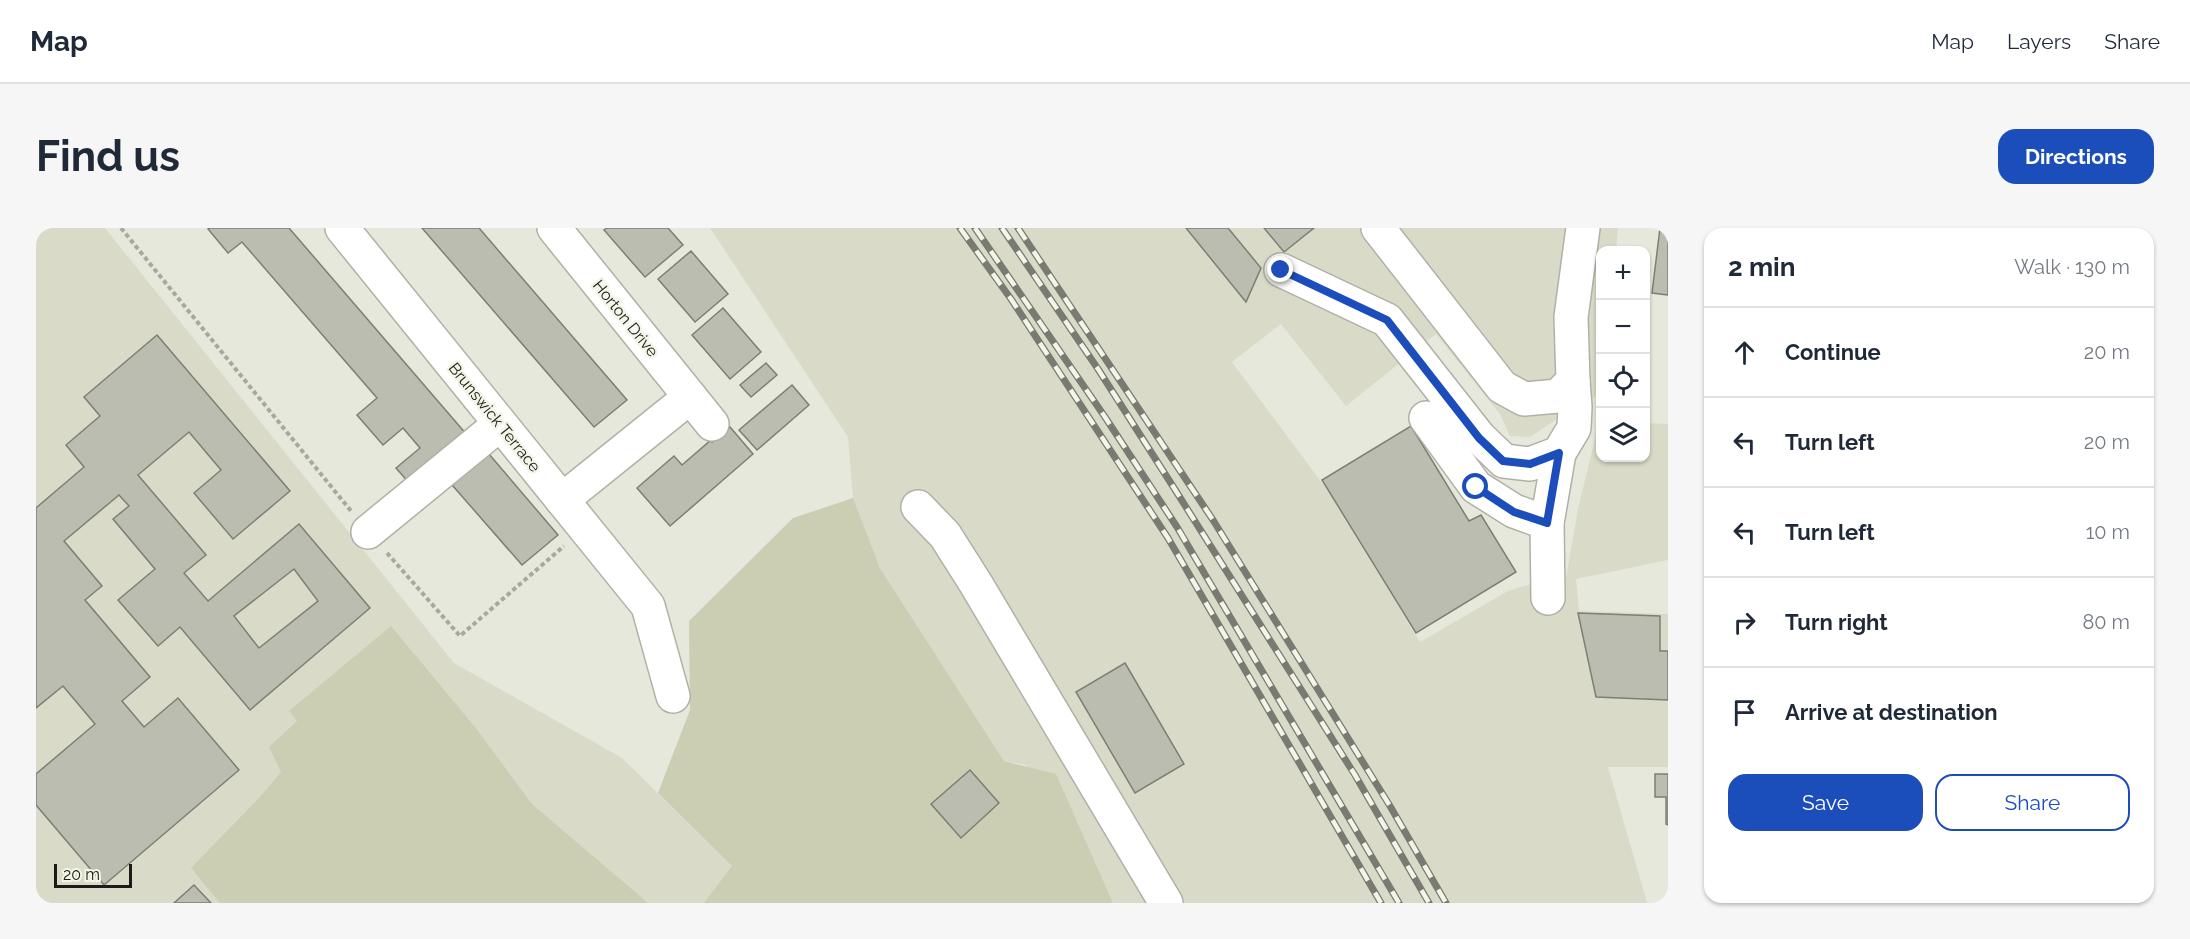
<!DOCTYPE html>
<meta charset="utf-8">
<style>
body{margin:0;font-family:Raleway,sans-serif;background:#f6f6f7;color:#1f2937}
.controls{position:absolute;right:18px;top:18px;display:grid;overflow:hidden;border-radius:12px;box-shadow:0 2px 4px #0004}
.controls button{width:54px;height:54px;display:grid;place-items:center;padding:0;border:0;border-bottom:2px solid #e0e1e3;background:#fff;color:#1f2937;font:30px sans-serif}
.scale{position:absolute;left:18px;bottom:15px;width:78px;box-sizing:border-box;padding-left:6px;border:3px solid #1b1c17;border-top:0;font-size:16px;line-height:21px;white-space:nowrap;color:#1b1c17;-webkit-text-stroke:4px #f3f5e8;paint-order:stroke}
.stop{position:absolute;width:18px;height:18px;margin:-14px;border:4px solid #1c4ebb;border-radius:50%;background:#fff}
.stop.end{background:#1c4ebb;border-color:#fff;box-shadow:0 2px 6px #0008}
.list{margin:0;padding:0;list-style:none}
h2{display:flex;justify-content:space-between;align-items:center;height:78px;margin:0;padding:0 24px;font-size:26px}
h2 small{font-size:20px;font-weight:400;color:#747a83}
.list li{display:grid;grid-template-columns:39px 1fr auto;gap:18px;align-items:center;box-sizing:border-box;height:90px;padding:0 24px;border-top:2px solid #e0e1e3}
.list b{display:block;font-size:22px;white-space:nowrap}
.list em{font-size:20px;font-style:normal;color:#747a83}
.actions{display:flex;gap:12px;padding:18px 24px}
.actions a{flex:1;padding:14px 0;border:2px solid #1c4ebb;border-radius:18px;text-align:center;font-size:21px;color:#1c4ebb}
.actions .main{background:#1c4ebb;color:#fff}
.icon{flex:none;width:33px;height:33px;fill:none;stroke:currentColor;stroke-width:2;stroke-linecap:round;stroke-linejoin:round}
.map{position:relative;flex:none;width:1632px;height:675px;overflow:hidden;border-radius:18px}
header{display:flex;align-items:center;gap:36px;box-sizing:border-box;height:84px;padding:0 30px;background:#fff;border-bottom:2px solid #e0e1e3}
header strong{font-size:28px}
nav{display:flex;gap:33px;margin-inline-start:auto;font-size:21px}
.intro{display:flex;align-items:center;justify-content:space-between;box-sizing:border-box;height:144px;padding:0 36px}
h1{margin:0;font-size:42px}
.button{padding:15px 27px;border-radius:18px;background:#1c4ebb;color:#fff;font-size:21px;font-weight:700}
main{display:flex;gap:36px;padding:0 36px}
aside{flex:1;background:#fff;border-radius:18px;box-shadow:0 2px 4px #0004}
.map>svg:first-child{display:block}
</style>
<header>
<strong>Map</strong>
<nav><a>Map</a><a>Layers</a><a>Share</a></nav>
</header>
<div class="intro"><h1>Find us</h1><a class="button">Directions</a></div>
<main>
<div class="map">
<svg width="1632" height="675" viewBox="0 0 1632 675">
<rect width="100%" height="100%" fill="#e6e8db"/>
<g fill="#d9dbc8">
<path d="M0,0H69L418,435L586,530L734,675H0Z"/>
<path d="M674,0H1582L1580,22H1564L1563,167L1539,179L1494,209L1474,208L1464,186L1400,106L1310,178L1245,96L1196,134L1292,263L1384,414L1472,363L1512,351L1530,350L1542,281L1562,198L1564,195V230H1610V195L1632,196V332L1540,351L1543,383L1632,386V539H1572L1611,675H1077L990,537L968,533L844,340L817,270L812,209Z"/>
</g>
<g fill="#cbceb3">
<path d="M817,270L844,340L968,533L1020,546L1077,675H668L696,638L622,565L654,482L653,393L757,290Z"/>
<path d="M355,398L439,499L496,576L612,675H184L155,640L224,569L245,544L233,519L261,493L253,483Z"/>
</g>
<g fill="#bbbdb1" stroke="#7e7f74" stroke-width="1.5" fill-rule="evenodd">
<path d="M174,0H253L431,207L374,256L360,240L384,220L367,200L347,217L321,187L341,170L206,14L192,25L172,1Z"/>
<path d="M386,0H443L591,172L558,199Z"/>
<path d="M571,0H632L647,17L609,49L568,2Z"/>
<path d="M1150,0H1192L1225,40L1210,74Z"/>
<path d="M1228,0H1278L1248,24Z"/>
<path d="M1624,0H1632V67L1616,65Z"/>
<path d="M655,23L692,66L659,94L622,51Z"/>
<path d="M687,80L725,124L694,151L656,107Z"/>
<path d="M121,107L254,263L197,311L158,265L185,242L153,204L102,247L170,327L148,345L172,373L263,296L334,380L214,482L144,399L122,418L82,372L119,341L77,291L93,278L83,267L28,313L66,358L49,372L114,449L86,473L108,499L142,470L203,542L68,657L0,577V546L59,496L27,458L0,480V280L48,239L30,217L64,188L48,169ZM258,341L282,373L223,420L198,388Z"/>
<path d="M730,135L741,147L715,169L704,157Z"/>
<path d="M756,157L773,177L721,222L703,202Z"/>
<path d="M1375,198L1433,293L1445,287L1480,344L1380,405L1286,252Z"/>
<path d="M694,199L717,226L634,298L601,260L638,228L646,237L675,212L676,214Z"/>
<path d="M447,219L522,307L486,337L410,250Z"/>
<path d="M1542,385L1624,388V423H1632V472L1560,469Z"/>
<path d="M1089,435L1148,536L1099,565L1040,464Z"/>
<path d="M934,542L963,575L925,610L895,576Z"/>
<path d="M1619,546H1632V597L1630,596V569H1619Z"/>
<path d="M158,657L175,675H138Z"/>
</g>
<g fill="none" stroke-linecap="round" stroke-linejoin="round">
<g stroke="#b0b1a6" stroke-width="36">
<g id="minor">
<path d="M306,0L612,378L637,468"/>
<path d="M518,0L676,196"/>
<path d="M1342,0L1466,159L1488,171L1522,168L1537,153L1535,89L1547,0"/>
<path d="M1245,42L1351,92L1443,209L1468,233L1494,236L1523,225L1538,200L1539,179L1537,153"/>
<path d="M1390,190L1440,259L1478,283L1511,295"/>
<path d="M526,272L654,169"/>
<path d="M882,279L909,307L940,356L1130,675"/>
<path d="M332,304L464,196"/>
<path d="M1512,370L1511,295L1523,225"/>
</g>
</g>
<g stroke="#a7a99e" stroke-width="4" stroke-dasharray="4.5 3" stroke-linecap="butt">
<path d="M85,0L315,283"/>
<path d="M351,325L424,408L528,318"/>
</g>
<use href="#minor" stroke="#fff" stroke-width="33"/>
<g stroke="#797a71" stroke-width="7">
<g id="rail">
<path d="M924,0L975,71L1132,310L1345,675"/>
<path d="M939,0L1069,189L1141,299L1363,675"/>
<path d="M966,0L1062,141L1138,260L1319,547L1393,675"/>
<path d="M982,0L1177,292L1354,578L1410,675"/>
</g>
</g>
<use href="#rail" stroke="#f3f5e8" stroke-width="4.5" stroke-dasharray="14" stroke-linecap="butt"/>
</g>
<g fill="none" stroke-linecap="round" stroke-linejoin="round">
<path stroke="#1c4ebb" stroke-width="8" d="M1245,42L1351,92L1443,210L1467,233L1494,236L1523,225L1511,295L1478,284L1440,259"/>
</g>
<g text-anchor="middle" stroke-width="5" stroke-linejoin="round" paint-order="stroke">
<g font-size="16" fill="#1b1c17" stroke="#f3f5e8">
<text transform="translate(590 90) rotate(51)" y="6">Horton Drive</text>
<text transform="translate(459 189) rotate(51)" y="6">Brunswick Terrace</text>
</g>
</g>
</svg>
<div class="controls">
<button>+</button>
<button>−</button>
<button><svg class="icon" aria-label="locate" viewBox="0 0 24 24"><circle cx="12" cy="12" r="6"/><path d="M12 2v4M12 18v4M2 12h4M18 12h4"/></svg></button>
<button><svg class="icon" aria-label="layers" viewBox="0 0 24 24"><path d="M12 4l9 5-9 5-9-5zM3 14l9 5 9-5"/></svg></button>
</div>
<div class="scale">20 m</div>
<div class="stop" style="left:1440px;top:259px"></div>
<div class="stop end" style="left:1245px;top:42px"></div>
</div>
<aside>
<h2>2 min<small>Walk · 130 m</small></h2>
<ul class="list">
<li><svg class="icon" aria-label="ahead" viewBox="0 0 24 24"><path d="M12 20V5M6 11l6-6 6 6"/></svg><div><b>Continue</b></div><em>20 m</em></li>
<li><svg class="icon" aria-label="left" viewBox="0 0 24 24"><path d="M17 20v-9H6M10 6l-5 5 5 5"/></svg><div><b>Turn left</b></div><em>20 m</em></li>
<li><svg class="icon" aria-label="left" viewBox="0 0 24 24"><path d="M17 20v-9H6M10 6l-5 5 5 5"/></svg><div><b>Turn left</b></div><em>10 m</em></li>
<li><svg class="icon" aria-label="right" viewBox="0 0 24 24"><path d="M7 20v-9h11M14 6l5 5-5 5"/></svg><div><b>Turn right</b></div><em>80 m</em></li>
<li><svg class="icon" aria-label="arrive" viewBox="0 0 24 24"><path d="M6 21V4h12l-3 4 3 4H6"/></svg><div><b>Arrive at destination</b></div></li>
</ul>
<div class="actions"><a class="main">Save</a><a>Share</a></div>
</aside>
</main>
